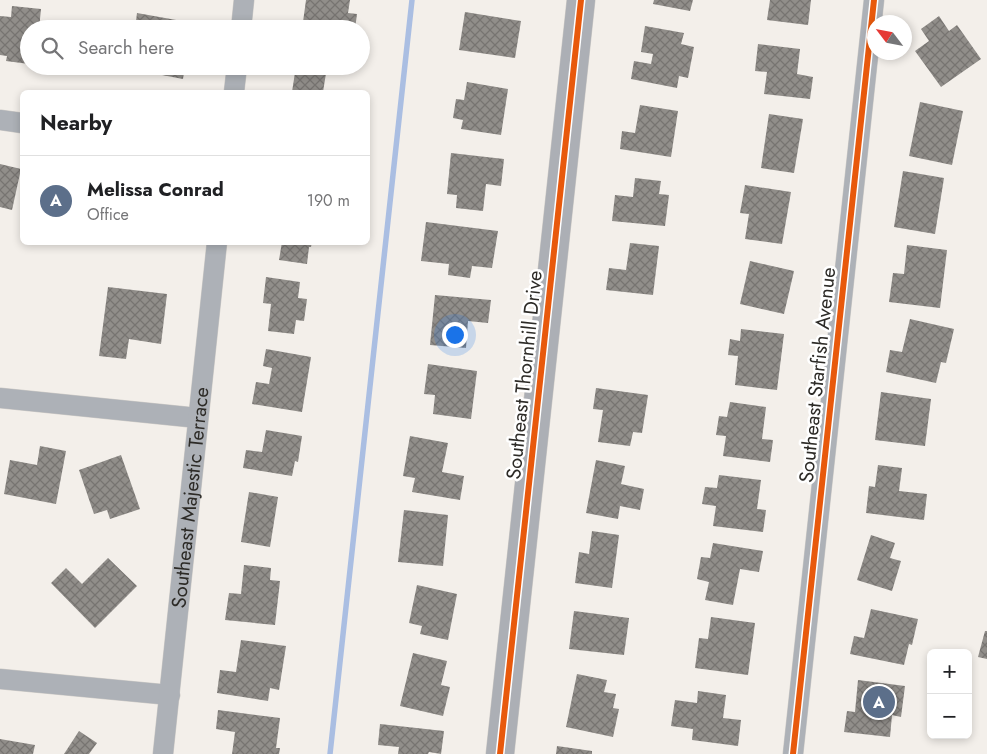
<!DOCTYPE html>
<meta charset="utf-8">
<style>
body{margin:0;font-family:Jost,sans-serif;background:#f2f2f2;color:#202124}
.controls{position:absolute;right:15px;bottom:15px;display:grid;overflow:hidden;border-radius:8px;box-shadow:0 2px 8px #0003}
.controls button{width:45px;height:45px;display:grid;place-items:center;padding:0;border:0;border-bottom:1px solid #e0e0e0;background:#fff;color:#202124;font:25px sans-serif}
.compass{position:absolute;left:867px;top:15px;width:45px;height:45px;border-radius:50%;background:#fff;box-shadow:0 2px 8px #0003;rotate:302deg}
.you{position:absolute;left:454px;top:334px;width:18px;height:18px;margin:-12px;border:4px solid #fff;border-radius:50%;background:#1a73e8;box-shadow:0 0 0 8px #1a73e833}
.badge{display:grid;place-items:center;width:32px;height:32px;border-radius:50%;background:#72706b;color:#fff;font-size:16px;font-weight:700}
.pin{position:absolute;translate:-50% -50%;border:2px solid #fff;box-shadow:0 1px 5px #0006}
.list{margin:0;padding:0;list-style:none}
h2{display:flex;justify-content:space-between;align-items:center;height:65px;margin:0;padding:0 20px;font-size:21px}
h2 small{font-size:16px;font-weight:400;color:#757577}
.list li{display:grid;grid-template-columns:32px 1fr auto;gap:15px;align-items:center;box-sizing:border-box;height:90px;padding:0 20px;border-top:1px solid #e0e0e0}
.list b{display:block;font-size:19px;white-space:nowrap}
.list p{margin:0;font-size:16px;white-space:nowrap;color:#757577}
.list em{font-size:16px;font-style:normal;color:#757577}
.icon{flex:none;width:28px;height:28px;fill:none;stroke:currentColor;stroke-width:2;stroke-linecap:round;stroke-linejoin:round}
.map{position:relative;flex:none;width:987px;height:754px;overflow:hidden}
.search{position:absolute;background:#fff;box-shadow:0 2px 8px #0003;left:20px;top:20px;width:350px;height:55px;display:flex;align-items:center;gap:12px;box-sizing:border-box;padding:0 18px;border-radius:28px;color:#757577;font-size:19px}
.panel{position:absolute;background:#fff;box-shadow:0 2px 8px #0003;left:20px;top:90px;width:350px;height:155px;border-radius:8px}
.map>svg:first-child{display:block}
</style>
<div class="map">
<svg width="987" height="754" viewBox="0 0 987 754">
<defs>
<pattern id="building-cross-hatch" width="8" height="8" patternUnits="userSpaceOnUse" patternTransform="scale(1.25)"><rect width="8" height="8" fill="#918e8a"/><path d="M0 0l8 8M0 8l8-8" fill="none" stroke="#777471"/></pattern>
</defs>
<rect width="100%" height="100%" fill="#f3efea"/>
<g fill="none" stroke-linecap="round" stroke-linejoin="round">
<path stroke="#aabee2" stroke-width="5.5" d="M330,754L412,0"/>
</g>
<g fill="url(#building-cross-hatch)">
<path d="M306,0H350L348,13L357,14L355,29H290L291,20L303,22Z"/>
<path d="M654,0H693L690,11L653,4Z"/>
<path d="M770,0H811L808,25L767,20Z"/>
<path d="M12,6L41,9L39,29H29V64L6,61L7,56L0,55V16L11,17Z"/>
<path d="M465,12L521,21L515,58L459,50Z"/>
<path d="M137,13L193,23L192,29H135Z"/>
<path d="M939,16L949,31L957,25L981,59L941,87L915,51L929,41L921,29Z"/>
<path d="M645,26L684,33L681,44L694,47L688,78L679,76L677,88L631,79L634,61L651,64L653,54L641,52Z"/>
<path d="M758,44L800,49L797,74L813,77L810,99L764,94L767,72L755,71Z"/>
<path d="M53,66H107V74L53,67Z"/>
<path d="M163,66H185L183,79L162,75Z"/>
<path d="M296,66L327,67L323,92H292Z"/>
<path d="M467,82L508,89L501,135L461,129L463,120L453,118L456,99L464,100Z"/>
<path d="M920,102L963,111L952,165L909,156Z"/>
<path d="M640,105L678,111L671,157L620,149L622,131L635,133Z"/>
<path d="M769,114L803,119L794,173L761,168Z"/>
<path d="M451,153L504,159L501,186L486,184L483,211L456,208L457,195L447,194Z"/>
<path d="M0,164L21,169L12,210L0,207Z"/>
<path d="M903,171L944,178L935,234L894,227Z"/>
<path d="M635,178L661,181L659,194L669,195L665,226L612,221L615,195L633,197Z"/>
<path d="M745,185L791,192L782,244L745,239L749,214L740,213Z"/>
<path d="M426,222L498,231L492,268L472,266L470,278L448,275L449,264L421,261Z"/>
<path d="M282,242H312L311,247H309L307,264L279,260Z"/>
<path d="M630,243L659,246L653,295L606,290L609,268L626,270Z"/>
<path d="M907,245L947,250L940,308L889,302L893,273L904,274Z"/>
<path d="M750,261L794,271L784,314L740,304Z"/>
<path d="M266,277L300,282L298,298L307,299L304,321L296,320L294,334L268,331L271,304L263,303Z"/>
<path d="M108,287L167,294L161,344L129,339L126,359L99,356Z"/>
<path d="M435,295L491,300L488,323L468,321L466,348L430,345Z"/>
<path d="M910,319L954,329L946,363L941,362L936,383L886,372L890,350L902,352Z"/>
<path d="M741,329L784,334L777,390L735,385L738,356L728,355L730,339L740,341Z"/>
<path d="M266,349L311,357L302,412L252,404L256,382L269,384L272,368L263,366Z"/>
<path d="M428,364L477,371L471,419L433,414L435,395L424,394Z"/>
<path d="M596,388L648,395L642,433L633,432L630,446L598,442L603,410L593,409Z"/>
<path d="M881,392L931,399L925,446L875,440Z"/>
<path d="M730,402L766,407L762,439L773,440L770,462L723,456L726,436L716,435L719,416L727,417Z"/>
<path d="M266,430L302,436L298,462L295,461L292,476L243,468L246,450L262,452Z"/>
<path d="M410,436L448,443L442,472L464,476L460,500L412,492L415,478L403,476Z"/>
<path d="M40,446L66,451L56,504L4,494L10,460L37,465Z"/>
<path d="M121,455L140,509L110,519L107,510L94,514L79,470Z"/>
<path d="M596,460L625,466L621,484L644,489L640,510L620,506L618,519L586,513Z"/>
<path d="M878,465L902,468L899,491L927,494L924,520L866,513L869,486L875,487Z"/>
<path d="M719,475L761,480L757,509L766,510L763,532L713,526L716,506L702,504L705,487L717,488Z"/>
<path d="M249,492L278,497L270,547L241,542Z"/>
<path d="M404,510L448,515L443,566L398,562Z"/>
<path d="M592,531L619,535L612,588L575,583L579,552L589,554Z"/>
<path d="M871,535L895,543L890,558L901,561L892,591L857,580Z"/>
<path d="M713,543L763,551L759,572L740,569L733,605L705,600L709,582L697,579L701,557L710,558Z"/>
<path d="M108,558L137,586L95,628L51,583L66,568L82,584Z"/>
<path d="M244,565L271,568L270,580L280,581L275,625L225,620L229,593L241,594Z"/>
<path d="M417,585L457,594L448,640L420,634L422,626L409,623Z"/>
<path d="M871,609L918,619L912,645L909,644L904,665L850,654L854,636L864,638Z"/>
<path d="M574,611L629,618L624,655L569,649Z"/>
<path d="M711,617L755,623L748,675L695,668L699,638L708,639Z"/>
<path d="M985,631H987V659L978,657Z"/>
<path d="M241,640L286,646L279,690L270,688L268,701L217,693L220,670L236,672Z"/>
<path d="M413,653L447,661L441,685L450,687L443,716L400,706Z"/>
<path d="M577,674L607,680L604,692L616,694L613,708L619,709L613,737L566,727Z"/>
<path d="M858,680L905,686L901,717L892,715L890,737L844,732L847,711L855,712Z"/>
<path d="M698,691L726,695L723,718L741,720L738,746L692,740L693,729L671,726L675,700L697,703Z"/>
<path d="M218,710L280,718L276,748H280L279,754H232L235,732L216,729Z"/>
<path d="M380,724L444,731L441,754L429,752L428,754H398L399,747L378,745Z"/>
<path d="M79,731L97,743L89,754H64Z"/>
<path d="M0,739L35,745L33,754H0Z"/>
<path d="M557,746L592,751V754H556Z"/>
</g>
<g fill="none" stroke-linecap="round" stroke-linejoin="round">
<g stroke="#cfccc8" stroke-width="21">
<g id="street">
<path d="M241,29L244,0"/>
<path d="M234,92L237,66"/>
<path d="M0,120L22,123"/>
<path d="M0,398L198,418"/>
<path d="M0,679L170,695"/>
<path id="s1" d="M163,754L217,242"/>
<path d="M793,754L874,0"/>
</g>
</g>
<g stroke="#cfccc8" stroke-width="29">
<path id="secondary" d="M500,754L581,0"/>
</g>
<use href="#street" stroke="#adb1b7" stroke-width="20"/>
<use href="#secondary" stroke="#acafb5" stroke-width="28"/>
<g stroke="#fff" stroke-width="9">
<g id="cycleway">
<path d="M500,754L581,0"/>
<path d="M793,754L874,0"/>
</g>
</g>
<use href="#cycleway" stroke="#e8590c" stroke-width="6"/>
</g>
<g text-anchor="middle" stroke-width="5" stroke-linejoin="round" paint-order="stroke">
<g font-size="20" fill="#2d2b27" stroke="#fff">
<text transform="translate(524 375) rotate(-84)" y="7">Southeast Thornhill Drive</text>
<text transform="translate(817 375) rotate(-84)" y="7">Southeast Starfish Avenue</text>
<text dy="7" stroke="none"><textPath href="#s1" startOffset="258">Southeast Majestic Terrace</textPath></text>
</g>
</g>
</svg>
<div class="controls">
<button>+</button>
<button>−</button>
</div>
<svg class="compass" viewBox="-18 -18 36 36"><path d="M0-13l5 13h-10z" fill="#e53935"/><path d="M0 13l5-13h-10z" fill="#757577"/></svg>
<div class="you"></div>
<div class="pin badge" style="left:879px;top:702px;background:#5c6f8a">A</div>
<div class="search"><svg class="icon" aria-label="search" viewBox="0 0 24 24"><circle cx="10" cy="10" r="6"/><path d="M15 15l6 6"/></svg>Search here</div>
<section class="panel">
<h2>Nearby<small></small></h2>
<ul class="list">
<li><span class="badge" style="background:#5c6f8a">A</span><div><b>Melissa Conrad</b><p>Office</p></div><em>190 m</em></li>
</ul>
</section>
</div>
